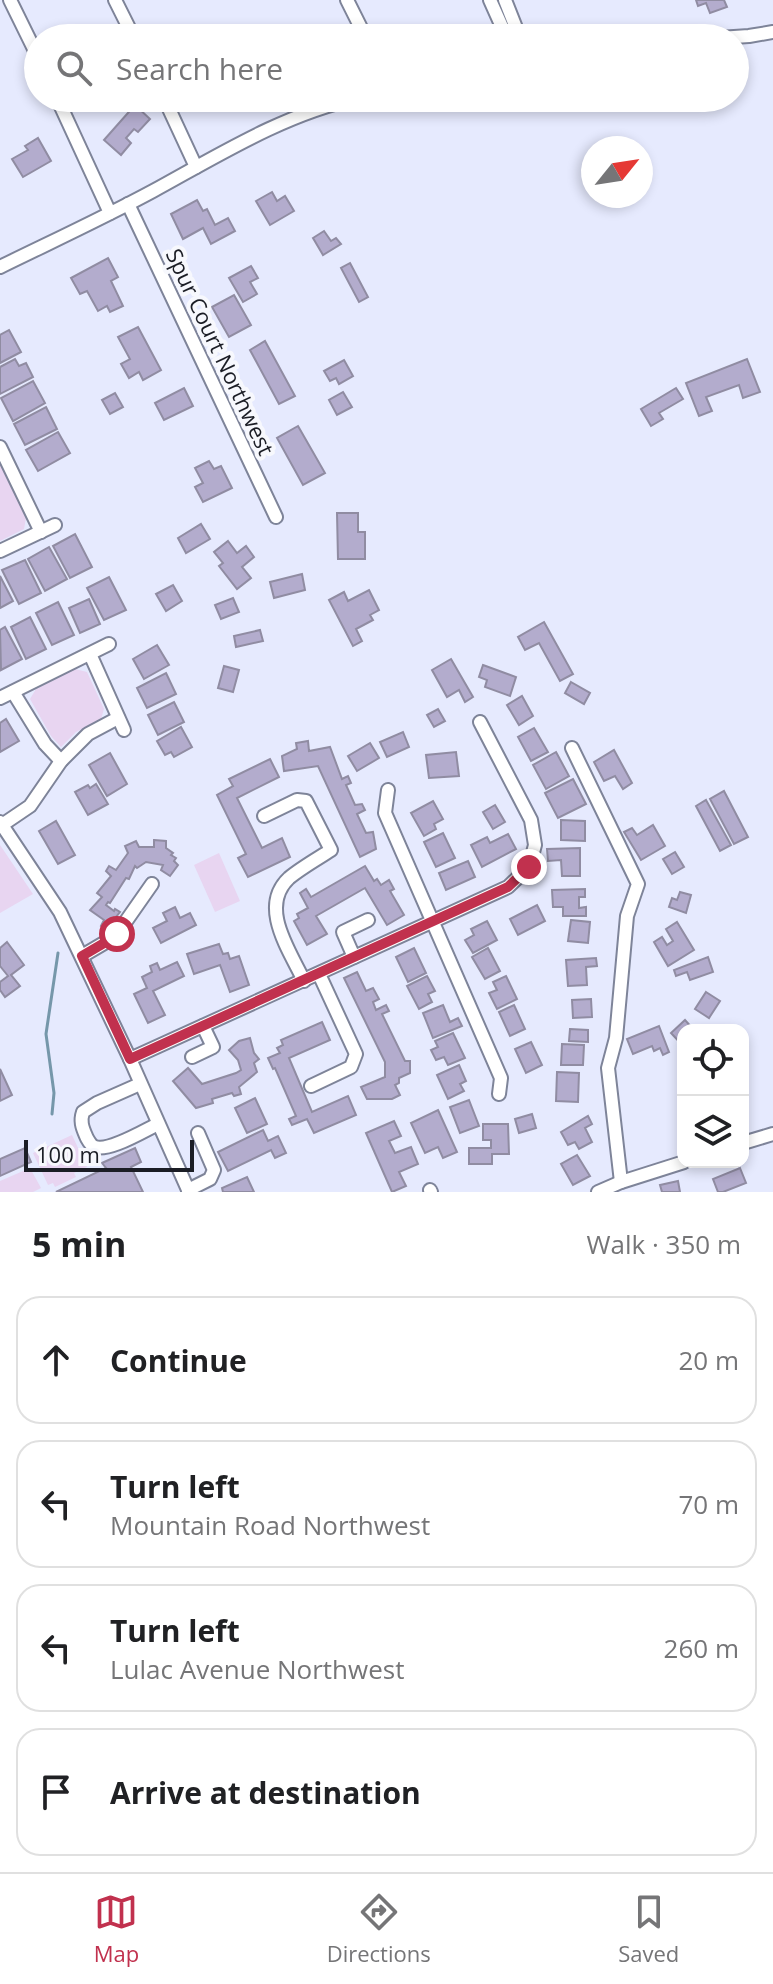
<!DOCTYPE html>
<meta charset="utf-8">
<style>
body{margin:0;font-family:"Open Sans",sans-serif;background:#f2f2f2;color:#202124}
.controls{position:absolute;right:24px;bottom:24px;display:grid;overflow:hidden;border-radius:16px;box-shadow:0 4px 12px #0003}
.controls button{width:72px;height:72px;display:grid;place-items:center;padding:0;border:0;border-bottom:2px solid #e0e0e0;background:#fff;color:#202124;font:40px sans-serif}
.compass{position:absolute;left:581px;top:136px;width:72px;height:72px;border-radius:50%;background:#fff;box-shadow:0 4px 12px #0003;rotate:60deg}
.scale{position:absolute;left:24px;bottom:20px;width:170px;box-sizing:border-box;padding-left:8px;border:4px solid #1b1d25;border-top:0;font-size:22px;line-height:28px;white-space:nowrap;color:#1b1d25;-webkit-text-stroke:6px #f7f8fd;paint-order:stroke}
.stop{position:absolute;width:24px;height:24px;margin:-18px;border:6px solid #c1314e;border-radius:50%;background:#fff}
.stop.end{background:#c1314e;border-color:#fff;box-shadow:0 2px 8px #0008}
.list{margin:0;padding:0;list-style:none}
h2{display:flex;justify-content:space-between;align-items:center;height:104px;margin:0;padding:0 32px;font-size:34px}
h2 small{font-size:26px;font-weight:400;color:#757577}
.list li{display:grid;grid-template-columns:52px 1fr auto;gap:24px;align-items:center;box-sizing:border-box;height:128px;margin:0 16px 16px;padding:0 16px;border:2px solid #e0e0e0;border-radius:24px}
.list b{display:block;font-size:30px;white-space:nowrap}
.list p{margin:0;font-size:26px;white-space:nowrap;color:#757577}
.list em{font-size:26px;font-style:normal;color:#757577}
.icon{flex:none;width:44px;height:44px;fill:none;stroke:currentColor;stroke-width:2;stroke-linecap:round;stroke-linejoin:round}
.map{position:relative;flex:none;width:773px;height:1192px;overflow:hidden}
.search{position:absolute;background:#fff;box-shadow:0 4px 12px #0003;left:24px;right:24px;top:24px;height:88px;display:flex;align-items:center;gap:20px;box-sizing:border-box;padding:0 28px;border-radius:44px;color:#757577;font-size:30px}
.sheet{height:680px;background:#fff}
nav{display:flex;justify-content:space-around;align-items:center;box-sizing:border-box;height:112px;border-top:2px solid #e0e0e0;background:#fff;font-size:22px;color:#757577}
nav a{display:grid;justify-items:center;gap:4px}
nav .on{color:#c1314e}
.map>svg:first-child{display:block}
</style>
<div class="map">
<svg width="773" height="1192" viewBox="0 0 773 1192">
<rect width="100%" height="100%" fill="#e6eafe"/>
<g fill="#e8d5f1">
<path d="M0,464L26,518L24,529L0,541Z"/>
<path d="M75,669L87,672L104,709L101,719L76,732L61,747L51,736L30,699L36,689Z"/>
<path d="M0,845L33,894L0,913Z"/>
<path d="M219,853L240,901L215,912L194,865Z"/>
<path d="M72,1135L87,1167L74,1173L76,1177L55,1187L53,1183L48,1185L33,1153Z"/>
<path d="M30,1168L41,1188L33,1192H0V1181Z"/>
</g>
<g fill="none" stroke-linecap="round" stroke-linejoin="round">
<path stroke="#7697aa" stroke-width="3" d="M52,1114L54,1093L46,1034L58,953"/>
</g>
<g fill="#b3accd" stroke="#908ca2" stroke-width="2">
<path d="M696,0H724L727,7L710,13L706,3L698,6Z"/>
<path d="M135,105L150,119L138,132L134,129L126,138L131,143L121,155L104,140Z"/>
<path d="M38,138L51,161L23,177L12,159L28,150L25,146Z"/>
<path d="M272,192L277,201L285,196L294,211L270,225L256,201Z"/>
<path d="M197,200L203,211L207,209L215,225L228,218L235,231L211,244L203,228L183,239L171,214Z"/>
<path d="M324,231L331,241L336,238L341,244L323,255L313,238Z"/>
<path d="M108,258L118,277L111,281L123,306L110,312L107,306L98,311L87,291L80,294L71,278Z"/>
<path d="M350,263L368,297L359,302L341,268Z"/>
<path d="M251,266L258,278L250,282L257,294L243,302L229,278Z"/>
<path d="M234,295L251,325L229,337L212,307Z"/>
<path d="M138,327L161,370L143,380L139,372L129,378L121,364L130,359L118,337Z"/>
<path d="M9,330L21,352L0,363V335Z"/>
<path d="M265,341L295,396L279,404L250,350Z"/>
<path d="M15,359L19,366L26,363L33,377L0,394V367Z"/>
<path d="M747,359L760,392L743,398L739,385L706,397L712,411L699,416L686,383Z"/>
<path d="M344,360L353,376L339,384L336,378L330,381L324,371Z"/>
<path d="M33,381L45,403L13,421L1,398Z"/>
<path d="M184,388L193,406L164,420L155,403Z"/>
<path d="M676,388L683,399L659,413L663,419L651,426L641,409Z"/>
<path d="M343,392L352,407L337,415L329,400Z"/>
<path d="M115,393L123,407L110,414L102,400Z"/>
<path d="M46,407L57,429L25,445L14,424Z"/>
<path d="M298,426L325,473L303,485L277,438Z"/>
<path d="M58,432L70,453L38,471L26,450Z"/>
<path d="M209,461L214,469L221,466L232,488L203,502L195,487L203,483L195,468Z"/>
<path d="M337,513H358V532H365V559H338Z"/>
<path d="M201,524L210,539L186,553L178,538Z"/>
<path d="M75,534L92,567L70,578L53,546Z"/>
<path d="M228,541L237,553L246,546L254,557L242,567L251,578L237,589L219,566L223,563L214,552Z"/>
<path d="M49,547L67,579L45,591L28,559Z"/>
<path d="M25,560L41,593L19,604L2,570Z"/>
<path d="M302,574L305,590L274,598L270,582Z"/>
<path d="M0,576L13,601L0,608Z"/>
<path d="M109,577L126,610L104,620L87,588Z"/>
<path d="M173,585L182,601L166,611L156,594Z"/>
<path d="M369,590L379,610L370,615L373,620L356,629L362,641L353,646L329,600L344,592L348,601Z"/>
<path d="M233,598L239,612L221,619L215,605Z"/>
<path d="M89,599L100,624L80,633L69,608Z"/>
<path d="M58,602L74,635L52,645L36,613Z"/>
<path d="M30,617L46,649L26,659L11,627Z"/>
<path d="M544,622L573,674L560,681L539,643L525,650L518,637Z"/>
<path d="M5,627L22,659L1,670L0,630Z"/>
<path d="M260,630L263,641L236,647L234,636Z"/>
<path d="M157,645L169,665L144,679L133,659Z"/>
<path d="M451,659L473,697L465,702L459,690L447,697L432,670Z"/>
<path d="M483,665L516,677L510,696L485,687L487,680L479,677Z"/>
<path d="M224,666L239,670L233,692L218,688Z"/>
<path d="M166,673L176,694L147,708L137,688Z"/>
<path d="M571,682L590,693L584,704L565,693Z"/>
<path d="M522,696L533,716L519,725L507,705Z"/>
<path d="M174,702L184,722L158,735L148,715Z"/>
<path d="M438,709L445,721L434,727L427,715Z"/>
<path d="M6,719L19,741L0,752V723Z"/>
<path d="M181,727L192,747L174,757L171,752L165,755L157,741Z"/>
<path d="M534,728L548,752L531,761L518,737Z"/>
<path d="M403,732L409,747L387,757L380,742Z"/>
<path d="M308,741L309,751L330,747L342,779L348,776L351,783L346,785L355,805L362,804L365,810L357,814L366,833L373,832L376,849L360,857L318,766L284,771L282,756L297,749L296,743Z"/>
<path d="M370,743L379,758L357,771L348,756Z"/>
<path d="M614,750L632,783L623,789L615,776L604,781L594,762Z"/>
<path d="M456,752L459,776L429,778L426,755Z"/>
<path d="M556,752L569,776L546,789L533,765Z"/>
<path d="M110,753L127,784L107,796L89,765Z"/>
<path d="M270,759L279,777L237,798L262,848L282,838L290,857L248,877L238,858L246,854L217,795L233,786L229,779Z"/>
<path d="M573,779L586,804L558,818L545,793Z"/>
<path d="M96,784L108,804L88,815L75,792L88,785L90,788Z"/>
<path d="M724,791L748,837L734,844L710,799Z"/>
<path d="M706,800L731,845L720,851L696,806Z"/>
<path d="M433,801L443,819L434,824L436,829L424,836L411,813Z"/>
<path d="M495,805L505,822L493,829L483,812Z"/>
<path d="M561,820L585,821V841L561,840Z"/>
<path d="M56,821L75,855L58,864L39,831Z"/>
<path d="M653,825L665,846L641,860L624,832L632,828L637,835Z"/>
<path d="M443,833L455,858L436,867L424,842Z"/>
<path d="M508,834L516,849L482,867L471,845L487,837L490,843Z"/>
<path d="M154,840L166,841V848L173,853L171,855L176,858L174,861L178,865L170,876L161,870L163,865L146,862L137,868L135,866L129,879L126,878L110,903L108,902L106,905L114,911L115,909L120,912L116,917L118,919L109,931L101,926L104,920L90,910L102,897L97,893L111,876L106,871L109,866L116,870L128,853L125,846L136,841L139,847H154Z"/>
<path d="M580,848V876H562L561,860L548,861L547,849Z"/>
<path d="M675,852L684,867L672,874L663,859Z"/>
<path d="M468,861L475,877L446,890L439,873Z"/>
<path d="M365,866L374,881L377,879L381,885L389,880L394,889L390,891L404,915L387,925L365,888L316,916L327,934L307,945L294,921L299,918L297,914L308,908L300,893L306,889L311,897Z"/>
<path d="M585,889V897H579V908L586,907V916H563V907H553L552,890Z"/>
<path d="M680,892L691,895L686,913L669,907L672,898L677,900Z"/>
<path d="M537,905L545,921L518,935L510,919Z"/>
<path d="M175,907L180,918L190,913L196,925L161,943L153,928L167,921L163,913Z"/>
<path d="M571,920L590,922L588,943L568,941Z"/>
<path d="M487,921L497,940L473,953L465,940L474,935L471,929Z"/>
<path d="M677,922L694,950L668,966L654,942L662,937L667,945L673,941L666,929Z"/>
<path d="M7,942L24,965L11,975L20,986L5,997L0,990V982L8,976L0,966V948Z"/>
<path d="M219,944L223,954L228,953L230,959L239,956L249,985L230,992L220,965L194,974L187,954Z"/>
<path d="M414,948L426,973L408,982L396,957Z"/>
<path d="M488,948L500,971L485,979L472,957Z"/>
<path d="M708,957L713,972L690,980L687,972L676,976L674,970Z"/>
<path d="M596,958L597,966L586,967L587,985L568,986L566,960Z"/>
<path d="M177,962L184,976L153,991L165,1015L148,1023L134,994L147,988L142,977L152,972L150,966L157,963L160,970Z"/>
<path d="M357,972L366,991L373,988L379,999L373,1002L376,1010L386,1005L389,1011L382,1014L405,1061H410V1073L399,1078V1083L395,1085L400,1095L392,1099H367L361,1087L385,1077V1062L344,978Z"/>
<path d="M427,976L435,991L428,994L432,1002L419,1009L407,986Z"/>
<path d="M506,976L517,999L497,1009L489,993L497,990L493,982Z"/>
<path d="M706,992L720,1001L709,1018L695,1009Z"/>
<path d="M591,999L592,1017L573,1018L572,1000Z"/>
<path d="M443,1005L450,1022L458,1018L462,1026L433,1038L423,1013Z"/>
<path d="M514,1005L525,1029L510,1036L499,1012Z"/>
<path d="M685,1020L694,1030H683V1046L671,1033Z"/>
<path d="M322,1022L330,1040L289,1058L312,1112L348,1096L356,1115L314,1133L307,1119L292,1125L289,1119L296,1116L275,1068L273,1069L268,1058L280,1053L277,1048L283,1045L281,1040Z"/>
<path d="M659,1026L669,1052L663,1055L660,1048L654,1051L652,1046L633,1054L627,1039Z"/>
<path d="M570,1029L588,1030V1042L569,1041Z"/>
<path d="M453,1033L465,1058L448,1065L444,1057L436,1060L431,1050L438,1047L435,1041Z"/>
<path d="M250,1038L254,1053L259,1059L254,1063L257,1072L239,1087L241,1094L234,1096L232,1093L212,1099L213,1103L196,1108L173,1081L188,1068L202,1084L236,1073L241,1070L238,1060L229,1050L239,1041Z"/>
<path d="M531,1042L542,1065L526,1073L515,1049Z"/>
<path d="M562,1044L584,1045L583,1065H561Z"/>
<path d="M459,1065L466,1081L460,1084L464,1091L448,1099L437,1075Z"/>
<path d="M0,1069L12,1095L0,1101Z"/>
<path d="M557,1072L579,1073L578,1102L556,1101Z"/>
<path d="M255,1098L267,1124L247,1133L235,1108Z"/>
<path d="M469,1100L479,1126L460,1133L450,1107Z"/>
<path d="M438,1110L457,1152L443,1158L438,1147L425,1153L411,1123Z"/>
<path d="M532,1114L536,1128L519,1133L515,1119Z"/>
<path d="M588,1116L592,1124L585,1128L592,1142L579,1149L575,1142L568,1145L561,1132Z"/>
<path d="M394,1121L401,1136L389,1141L395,1153L411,1147L418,1164L399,1172L406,1186L392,1192L366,1133Z"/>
<path d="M483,1124H508L509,1154H492V1164H469V1148H491V1140H483Z"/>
<path d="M263,1130L268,1141L278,1136L286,1153L275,1158L271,1150L228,1171L218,1152Z"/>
<path d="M25,1148L31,1162L0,1176V1159Z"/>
<path d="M135,1148L141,1162L131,1167L143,1192H56L106,1168L102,1163Z"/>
<path d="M577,1155L590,1176L573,1185L561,1164Z"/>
<path d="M740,1168L746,1183L723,1192H718L713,1179Z"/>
<path d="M247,1177L254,1192H223L222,1188Z"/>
<path d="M678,1181L680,1192H662L660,1185Z"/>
</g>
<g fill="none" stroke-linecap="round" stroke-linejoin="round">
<g stroke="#7e8499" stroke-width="16">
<g id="minor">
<path d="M10,0L38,57"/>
<path d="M115,0L134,38"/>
<path d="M347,0L366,38"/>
<path d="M490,0L507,38"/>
<path d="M505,0L520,38"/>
<path d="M719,38L749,36L773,32"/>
<path d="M57,98L110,213"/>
<path d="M164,98L196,167"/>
<path d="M128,204L276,517"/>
<path d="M0,267C51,242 103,218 153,191C219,155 284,114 358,98"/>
<path d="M0,447L41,532"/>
<path d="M0,551L55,525"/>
<path d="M90,654L124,730"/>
<path d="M13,692L45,744L61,761"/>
<path d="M0,698L109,644"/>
<path d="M572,748L638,884L627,916L616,1038L608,1068L621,1182"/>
<path d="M388,790L385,813L501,1078L499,1094"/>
<path d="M264,816L297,800L306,801L331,850C317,859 301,868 289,878C258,907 290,951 304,981"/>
<path d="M0,822L60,912L130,1059L189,1192"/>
<path d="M2,825L30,806L61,761L88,734L118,718"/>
<path d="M82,956L111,939L117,934L152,884"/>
<path d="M354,957L343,932L368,920"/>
<path d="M192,1057L213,1047L203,1026"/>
<path d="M130,1059L508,887L529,867L535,845L531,820L480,722"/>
<path d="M140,1084L97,1103L83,1112C80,1121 82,1127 86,1136C87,1139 91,1145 93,1146C106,1154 145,1130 158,1124"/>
<path d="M311,1086L351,1067L356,1054L319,974"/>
<path d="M743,1143L773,1134"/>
<path d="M188,1190L210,1179L214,1170L198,1133"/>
<path d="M430,1190L431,1192"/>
<path d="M598,1192L621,1182L684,1162"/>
</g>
</g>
<use href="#minor" stroke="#fff" stroke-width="12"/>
</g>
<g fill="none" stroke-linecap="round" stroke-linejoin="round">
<path stroke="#c1314e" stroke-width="10" d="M117,934L111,939L82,956L130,1059L508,887L529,867"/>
</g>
<g text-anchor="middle" stroke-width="8" stroke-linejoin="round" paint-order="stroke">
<g font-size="22" fill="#1b1d25" stroke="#f7f8fd">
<text transform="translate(220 352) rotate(65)" y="8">Spur Court Northwest</text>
</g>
</g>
</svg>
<div class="controls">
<button><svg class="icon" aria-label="locate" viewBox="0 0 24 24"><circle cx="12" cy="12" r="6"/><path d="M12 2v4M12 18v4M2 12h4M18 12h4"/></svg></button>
<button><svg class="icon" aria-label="layers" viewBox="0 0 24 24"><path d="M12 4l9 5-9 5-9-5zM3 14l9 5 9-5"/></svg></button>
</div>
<svg class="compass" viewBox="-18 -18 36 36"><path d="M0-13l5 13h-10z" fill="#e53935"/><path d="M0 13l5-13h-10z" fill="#757577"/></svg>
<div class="scale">100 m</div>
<div class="stop" style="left:117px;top:934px"></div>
<div class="stop end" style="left:529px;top:867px"></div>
<div class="search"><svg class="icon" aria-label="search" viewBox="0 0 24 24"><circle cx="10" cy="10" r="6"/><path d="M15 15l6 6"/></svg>Search here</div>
</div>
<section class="sheet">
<h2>5 min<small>Walk · 350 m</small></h2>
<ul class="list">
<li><svg class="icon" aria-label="ahead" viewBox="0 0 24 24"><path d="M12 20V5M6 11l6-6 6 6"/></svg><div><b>Continue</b></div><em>20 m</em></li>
<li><svg class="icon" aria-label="left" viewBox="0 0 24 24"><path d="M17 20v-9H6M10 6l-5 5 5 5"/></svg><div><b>Turn left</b><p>Mountain Road Northwest</p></div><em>70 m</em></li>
<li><svg class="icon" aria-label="left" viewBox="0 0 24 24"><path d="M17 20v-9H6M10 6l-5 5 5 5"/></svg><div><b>Turn left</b><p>Lulac Avenue Northwest</p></div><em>260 m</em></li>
<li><svg class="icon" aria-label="arrive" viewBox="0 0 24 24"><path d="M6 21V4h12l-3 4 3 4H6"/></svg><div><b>Arrive at destination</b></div></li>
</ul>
</section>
<nav>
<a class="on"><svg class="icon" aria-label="map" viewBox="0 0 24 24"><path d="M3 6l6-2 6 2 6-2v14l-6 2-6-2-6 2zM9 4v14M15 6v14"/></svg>Map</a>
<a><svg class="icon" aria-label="directions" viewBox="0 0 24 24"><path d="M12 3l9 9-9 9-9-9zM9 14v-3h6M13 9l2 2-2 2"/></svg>Directions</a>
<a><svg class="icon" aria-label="saved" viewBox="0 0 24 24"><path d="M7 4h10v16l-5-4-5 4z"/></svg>Saved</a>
</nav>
